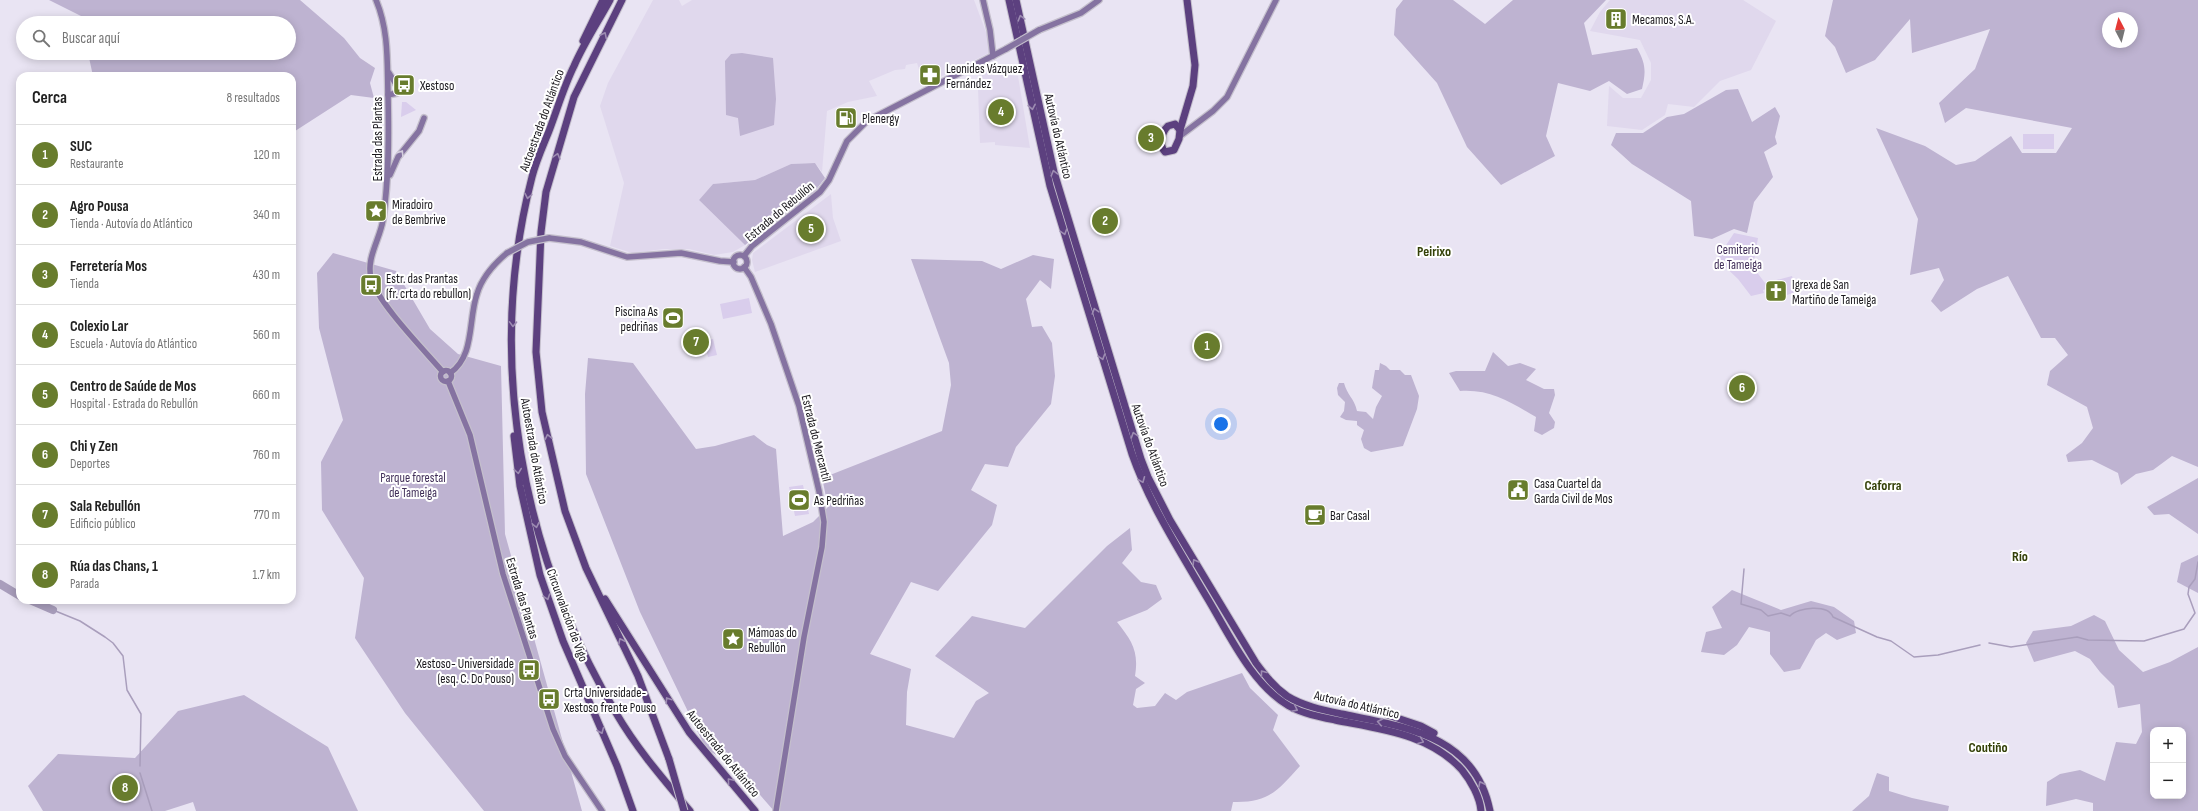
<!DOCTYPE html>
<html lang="es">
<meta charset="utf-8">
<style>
body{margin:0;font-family:"Sofia Sans Condensed",sans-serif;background:#f6f6f6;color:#222}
.controls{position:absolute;right:12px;bottom:12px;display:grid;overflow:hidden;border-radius:8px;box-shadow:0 2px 10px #0003}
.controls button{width:36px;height:36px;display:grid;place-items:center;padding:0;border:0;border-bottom:1px solid #e0e0e0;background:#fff;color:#222;font:20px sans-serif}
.compass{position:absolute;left:2102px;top:12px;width:36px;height:36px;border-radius:50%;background:#fff;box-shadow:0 2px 10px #0003;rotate:353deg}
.you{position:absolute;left:1221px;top:424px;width:14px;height:14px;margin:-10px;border:3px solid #fff;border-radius:50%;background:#1a73e8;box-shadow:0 0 0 6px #1a73e833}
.badge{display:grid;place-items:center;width:26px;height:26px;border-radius:50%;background:#687c2d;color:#fff;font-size:13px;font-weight:700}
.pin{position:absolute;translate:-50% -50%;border:2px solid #fff;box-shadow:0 1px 4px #0006}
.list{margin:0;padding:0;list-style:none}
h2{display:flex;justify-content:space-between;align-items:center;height:52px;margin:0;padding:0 16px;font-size:17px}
h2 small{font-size:13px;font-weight:400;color:#767676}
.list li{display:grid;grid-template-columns:26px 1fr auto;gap:12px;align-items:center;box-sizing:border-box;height:60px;padding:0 16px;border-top:1px solid #e0e0e0}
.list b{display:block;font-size:15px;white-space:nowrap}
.list p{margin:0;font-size:13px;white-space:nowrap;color:#767676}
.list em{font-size:13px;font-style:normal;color:#767676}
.icon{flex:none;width:22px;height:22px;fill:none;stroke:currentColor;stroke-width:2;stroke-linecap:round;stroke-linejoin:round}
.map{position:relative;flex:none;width:2198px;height:811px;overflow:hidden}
.search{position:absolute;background:#fff;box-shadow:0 2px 10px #0003;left:16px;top:16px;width:280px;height:44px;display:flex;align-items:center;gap:10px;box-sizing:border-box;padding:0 14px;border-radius:22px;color:#767676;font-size:15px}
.panel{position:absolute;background:#fff;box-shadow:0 2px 10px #0003;left:16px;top:72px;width:280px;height:532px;border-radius:12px}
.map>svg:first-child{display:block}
</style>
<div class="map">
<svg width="2198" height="811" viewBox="0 0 2198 811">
<rect width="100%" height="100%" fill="#e9e4f3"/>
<g fill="#e0d8ed">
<path d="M653,0H679L682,6L692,0H974L993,51L924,85L917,63L906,65L905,69L895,70L869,81L877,96L848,102L827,111L822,172L815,163L791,164L755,180L713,184L699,200L745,245L733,252L714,255L689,249H664L632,253L610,246L624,183L600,106L608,83Z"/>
<path d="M1610,0H1743L1776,21L1751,70L1720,81L1694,107L1668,104L1665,115L1642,130L1607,126L1609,86L1623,98H1641L1651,80V63L1640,40L1590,31L1600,12Z"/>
<path d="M983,72L1018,76L1030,148L995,145V142L980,143L978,89Z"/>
<path d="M831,194L833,218L841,241L755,272L752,260L753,253Z"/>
</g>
<g fill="#d9cdec">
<path d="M402,102H406L416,110L401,117Z"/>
<rect x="2023" y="134" width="31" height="15"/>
<path d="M1734,233L1758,238L1753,267L1765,283L1792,276L1796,292L1787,295L1784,284L1763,290L1764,293L1751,296L1738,279L1717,259Z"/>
<path d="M749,298L752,313L723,319L720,304Z"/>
<path d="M713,339L717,355L708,357L704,341Z"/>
<path d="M803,485L809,514L795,516L789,487Z"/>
</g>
<g fill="#beb3d1" fill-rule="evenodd">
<path d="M49,0H300L344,38L360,58L375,68L370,83L374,98L351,95L292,133V76H93L88,53H289V23H83L81,16Z"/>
<path d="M1403,0H1453L1485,24L1513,0H1606L1584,23L1592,55L1637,48C1646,64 1646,72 1642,89L1627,94L1609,81L1590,91L1558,83L1546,136L1555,156L1501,185L1467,147L1437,83L1394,35L1396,9Z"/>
<path d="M1833,0H2198V467L2172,456L2153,470L2136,474L2121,485L2118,473L2092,460L2068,462L2066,455L2082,443L2093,428L2087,407L2047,385L2050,371L2068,355L2055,338H2041L2008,276L1977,289L1941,312L1931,301L1944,280L1939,268L1910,275L1918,219L1876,128L1925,146L1956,165L1975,161L2011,136L2022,153H2056L2072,128L1966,108L1945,123L1939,103L1975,69L1990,29L1912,53L1910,19L1875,60L1846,73L1835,47L1825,36ZM2108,18H2132V42H2108Z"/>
<path d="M742,53L773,58L776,99L774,125L740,136L738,118L726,115L725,61L731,54Z"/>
<path d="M1738,89L1752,122L1775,107L1780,116L1775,137L1777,144L1764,152L1773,177L1754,202L1747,233L1734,229L1712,239L1694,236L1691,201L1632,164L1611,145L1616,133H1643L1667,117L1684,114L1726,90Z"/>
<path d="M815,163L825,178L815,191L745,245L699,200L713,184L755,180L791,164Z"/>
<path d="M333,253L396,271L430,329L458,354L501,366L505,534L582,811H484L405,713L355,638L364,578L322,510L321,462L343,420L319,328L317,273Z"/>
<path d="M1033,255L1054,259L1051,289L1040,280L1026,299L1032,327L1042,326L1052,343L1055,376L1051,404L1016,447L1008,467L985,464L971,490L997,505L992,525L938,591L911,582L870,654L911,669L907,692L906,725L954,738L976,701L989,693L935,656L972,616L1025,628L1107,546L1130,528L1132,550L1122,563L1141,582L1156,585L1162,599L1147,610L1117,622C1132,641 1139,651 1135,676L1145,683L1136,689L1133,705L1137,708L1155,706L1165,693L1176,700L1187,692L1242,673L1250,688L1278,715L1273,730L1300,766C1277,791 1269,803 1233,802L1231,811H774L735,766L706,749L640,612L586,474L585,394L588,358L633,363L696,449L715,446L754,435L767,445L776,449L783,536L813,522L828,507L823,482L830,475L942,431L951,385L949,363L911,259L982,261L1001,269Z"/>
<path d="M1493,352L1508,366L1520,363L1536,369L1526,380L1544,389H1554L1555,395L1549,413L1555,422L1554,428L1542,435L1534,431L1536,417C1510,402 1491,389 1460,391L1449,373L1456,371H1485Z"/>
<path d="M1380,363L1386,366L1390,370H1400L1405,375H1411L1419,396L1417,409L1403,446L1371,452L1364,448L1361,439L1364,430L1357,425V421L1346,420L1340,417L1344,411L1345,402L1338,395L1337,388L1339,383H1344C1347,395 1354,398 1357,411L1366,412L1373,419L1376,407L1382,396L1372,388L1375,370H1379Z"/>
<path d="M2198,478V534L2169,514L2154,515L2147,507Z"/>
<path d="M2198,555V593L2177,582L2181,563Z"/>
<path d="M1732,590L1781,610L1811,601L1834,607L1854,621L1856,633L1837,640L1826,633L1816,640L1800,669L1784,672L1770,654V632L1749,627L1737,645L1724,655L1701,652L1706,632L1722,628L1712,607Z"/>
<path d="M2094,615L2105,621L2119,650L2143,672L2170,662L2198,647V811H2093V803L2076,799L2046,806L2047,782L2060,774L2080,770L2105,781L2116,742L2136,744L2142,732L2140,704L2118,708L2114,686L2100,672L2090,659L2075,651L2034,662L2026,643L2033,631L2071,626ZM2153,730H2183V796H2153Z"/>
<path d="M244,695L328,747L358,811H196L193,802L165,811H43L28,786L58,754L135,758L178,711Z"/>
<path d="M1877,773L1889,777V791L1912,798L1949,806L1948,811H1852L1869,796Z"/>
</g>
<path fill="#a99ebc" d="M675,309L679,325L671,327L667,310Z"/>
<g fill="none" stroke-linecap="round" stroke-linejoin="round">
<g stroke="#a99ebc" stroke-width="1.5">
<path d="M1744,569L1741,604L1761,610L1768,616L1781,613L1790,616C1798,607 1828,604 1833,617L1877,637L1891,641L1914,657L1938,655L1980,645"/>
<path d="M53,610L80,621L105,637L113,643L123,656L127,690L141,714L140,766"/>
<path d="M1989,643L2011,647L2077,637L2088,640L2144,641L2184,629L2195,613L2188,594L2189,587L2195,579L2198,562"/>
<path d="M140,773L152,811"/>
</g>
<g stroke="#a99ebc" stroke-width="8">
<path d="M0,584L20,596"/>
<path d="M30,600L53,610"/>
</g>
<g stroke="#c4bfcc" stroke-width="8">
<g id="secondary">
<path d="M376,0C389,31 387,62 388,95C389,138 389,178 383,220C380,239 366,258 371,278C377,302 425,351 443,372"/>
<path d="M983,0L990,30L993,56"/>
<path d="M1039,30L1081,13L1099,0"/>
<path d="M388,95L397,93L399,89L389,73"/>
<path d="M1180,136L1213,111L1227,97L1276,0"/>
<path d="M390,175L398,157L419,131L424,118"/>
<path d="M549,238L581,242L627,257L681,253L720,261L734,262"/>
<circle cx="740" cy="262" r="7"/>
<path d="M744,256L752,246L820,192L829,180L847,141L867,121L1006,49"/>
<path d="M744,267L751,277L771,324L799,406L819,491L824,522L822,547L804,637L776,811"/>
<circle cx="446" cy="376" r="5.5"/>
<path d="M450,373C475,356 468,320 477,294C482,277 494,264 507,253"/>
<path d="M448,381L470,435L503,574L553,729L565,756L602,811"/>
</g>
</g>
<g stroke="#c4bfcc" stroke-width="9">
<g id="highway">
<path d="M610,0C598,22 584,43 574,66C564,86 557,110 549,131C543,146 536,161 532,177C485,359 521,553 616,713C637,749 664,780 690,811"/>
<path d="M622,0L574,97L546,192L541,232L536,352L542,412L565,511L586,568L638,676L669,759"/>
<path d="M1009,0L1050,186L1132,454C1150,505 1179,550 1206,596C1228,632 1251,684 1289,706C1304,714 1320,717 1335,720C1380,729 1430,734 1462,770C1471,781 1480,797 1481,811"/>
<path d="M1016,0L1054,172L1141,459L1148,477L1170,520L1256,663C1265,675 1274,687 1287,696C1303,706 1323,710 1342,714C1405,727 1475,735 1490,811"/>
<path d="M583,41L603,0"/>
<path d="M1175,124L1180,130L1179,139L1174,150L1165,152C1158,144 1162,132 1168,126Z"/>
<path d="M1180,130L1193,86L1195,65L1187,0"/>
<path d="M514,436L520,486L540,575L563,641L617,766L633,811"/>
<path d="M605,599L689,732L755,811"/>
<path d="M1388,715L1421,726L1434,733"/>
</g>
</g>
<use href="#secondary" stroke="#8573a1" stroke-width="5.5"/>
<use href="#highway" stroke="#5c407f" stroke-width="7"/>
<g stroke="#c4bfcc" stroke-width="8" stroke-linecap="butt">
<g id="secondary-bridge">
<path d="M1006,49L1039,30"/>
<path d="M507,253L528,242L549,238"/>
</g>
</g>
<g stroke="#c4bfcc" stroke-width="9" stroke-linecap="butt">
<path id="highway-bridge" d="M669,759L684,811"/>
</g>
<use href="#secondary-bridge" stroke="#8573a1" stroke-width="5.5"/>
<use href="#highway-bridge" stroke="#5c407f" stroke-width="7"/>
</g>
<defs><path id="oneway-chevron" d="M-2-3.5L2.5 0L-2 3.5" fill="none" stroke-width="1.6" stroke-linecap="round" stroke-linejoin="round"/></defs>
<g stroke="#9d8cb2">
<use href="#oneway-chevron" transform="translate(1021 18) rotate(-105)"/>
<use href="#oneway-chevron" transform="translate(604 35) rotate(-64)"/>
<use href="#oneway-chevron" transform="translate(1032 107) rotate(79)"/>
<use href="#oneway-chevron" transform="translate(557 156) rotate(-74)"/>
<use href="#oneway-chevron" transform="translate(1054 173) rotate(-105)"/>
<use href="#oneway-chevron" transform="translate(528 196) rotate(101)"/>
<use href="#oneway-chevron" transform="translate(1064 232) rotate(73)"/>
<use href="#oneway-chevron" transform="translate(1095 311) rotate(-107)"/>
<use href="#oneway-chevron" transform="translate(513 324) rotate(92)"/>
<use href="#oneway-chevron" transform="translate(1102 357) rotate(73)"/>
<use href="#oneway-chevron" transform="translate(1134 435) rotate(-107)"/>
<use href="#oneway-chevron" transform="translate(548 437) rotate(-103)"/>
<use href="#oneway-chevron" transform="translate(518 471) rotate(82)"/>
<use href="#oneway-chevron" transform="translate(1142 480) rotate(68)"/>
<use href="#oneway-chevron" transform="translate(536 525) rotate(78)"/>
<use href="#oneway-chevron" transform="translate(1195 562) rotate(-121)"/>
<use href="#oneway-chevron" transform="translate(547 597) rotate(72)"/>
<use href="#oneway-chevron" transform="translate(621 641) rotate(-116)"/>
<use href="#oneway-chevron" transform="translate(1263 673) rotate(-127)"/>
<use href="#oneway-chevron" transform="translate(668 700) rotate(-123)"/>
<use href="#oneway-chevron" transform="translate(1295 709) rotate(26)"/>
<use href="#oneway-chevron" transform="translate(1380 722) rotate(-168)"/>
<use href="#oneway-chevron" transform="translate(601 731) rotate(67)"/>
<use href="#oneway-chevron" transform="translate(1421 741) rotate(22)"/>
<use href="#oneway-chevron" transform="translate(730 781) rotate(-130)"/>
<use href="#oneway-chevron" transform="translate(1481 784) rotate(-116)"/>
</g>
<use stroke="#d4cede" href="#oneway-chevron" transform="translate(401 153) rotate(-58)"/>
<defs>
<g id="building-square" transform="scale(1.15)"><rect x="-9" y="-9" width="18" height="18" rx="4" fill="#687c2d" stroke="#fff"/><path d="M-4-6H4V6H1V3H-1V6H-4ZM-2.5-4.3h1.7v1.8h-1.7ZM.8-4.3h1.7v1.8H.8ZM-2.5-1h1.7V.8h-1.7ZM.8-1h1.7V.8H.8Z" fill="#fff"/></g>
<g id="pharmacy-square" transform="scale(1.15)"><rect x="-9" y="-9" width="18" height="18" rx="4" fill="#687c2d" stroke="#fff"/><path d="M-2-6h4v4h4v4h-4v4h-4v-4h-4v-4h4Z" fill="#fff"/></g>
<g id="bus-square" transform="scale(1.15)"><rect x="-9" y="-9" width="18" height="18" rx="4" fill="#687c2d" stroke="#fff"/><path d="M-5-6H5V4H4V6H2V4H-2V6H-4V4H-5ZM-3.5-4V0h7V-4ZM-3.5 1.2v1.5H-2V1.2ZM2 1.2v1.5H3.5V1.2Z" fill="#fff"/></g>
<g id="fuel-square" transform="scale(1.15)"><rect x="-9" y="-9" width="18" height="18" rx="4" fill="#687c2d" stroke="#fff"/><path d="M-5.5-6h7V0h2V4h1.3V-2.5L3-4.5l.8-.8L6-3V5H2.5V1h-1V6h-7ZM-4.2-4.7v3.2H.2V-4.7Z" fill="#fff"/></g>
<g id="sight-square" transform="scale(1.15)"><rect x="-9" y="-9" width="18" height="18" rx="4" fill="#687c2d" stroke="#fff"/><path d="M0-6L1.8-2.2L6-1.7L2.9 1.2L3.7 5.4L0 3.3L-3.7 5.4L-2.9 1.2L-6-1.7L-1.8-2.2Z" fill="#fff"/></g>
<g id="church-square" transform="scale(1.15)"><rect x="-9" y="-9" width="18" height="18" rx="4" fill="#687c2d" stroke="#fff"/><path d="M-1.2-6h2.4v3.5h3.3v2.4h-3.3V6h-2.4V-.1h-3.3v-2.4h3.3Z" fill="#fff"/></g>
<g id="stadium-square" transform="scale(1.15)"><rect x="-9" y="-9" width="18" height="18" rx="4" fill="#687c2d" stroke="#fff"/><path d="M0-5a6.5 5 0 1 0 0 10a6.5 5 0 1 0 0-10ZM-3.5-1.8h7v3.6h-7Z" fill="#fff"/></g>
<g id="civic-square" transform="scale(1.15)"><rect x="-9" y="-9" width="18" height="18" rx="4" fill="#687c2d" stroke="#fff"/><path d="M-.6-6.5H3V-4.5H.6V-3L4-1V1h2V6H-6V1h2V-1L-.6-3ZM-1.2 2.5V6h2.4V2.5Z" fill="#fff"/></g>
<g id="cafe-square" transform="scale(1.15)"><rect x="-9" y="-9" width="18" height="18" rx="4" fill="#687c2d" stroke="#fff"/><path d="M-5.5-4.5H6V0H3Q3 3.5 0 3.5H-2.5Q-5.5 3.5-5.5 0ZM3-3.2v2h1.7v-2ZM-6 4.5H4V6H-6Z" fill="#fff"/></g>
</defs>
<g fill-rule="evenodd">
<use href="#building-square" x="1616" y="19"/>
<use href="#pharmacy-square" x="930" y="75"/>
<use href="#bus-square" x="404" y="85"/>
<use href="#fuel-square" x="846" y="118"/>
<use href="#sight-square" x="376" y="211"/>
<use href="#bus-square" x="371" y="285"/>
<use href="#church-square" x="1776" y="291"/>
<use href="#stadium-square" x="673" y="318"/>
<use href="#civic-square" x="1518" y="490"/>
<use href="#stadium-square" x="799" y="500"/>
<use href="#cafe-square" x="1315" y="515"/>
<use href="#sight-square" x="733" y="639"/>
<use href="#bus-square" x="529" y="670"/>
<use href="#bus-square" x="549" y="699"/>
</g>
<g text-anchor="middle" stroke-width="4" stroke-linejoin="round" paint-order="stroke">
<g font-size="13" fill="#1a181d" stroke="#fff" text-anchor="start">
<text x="1632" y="24">Mecamos, S.A.</text>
<text x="946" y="73">Leonides Vázquez<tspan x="946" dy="15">Fernández</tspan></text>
<text x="420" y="90">Xestoso</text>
<text x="862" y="123">Plenergy</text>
<text x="392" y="209">Miradoiro<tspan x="392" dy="15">de Bembrive</tspan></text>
<text x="386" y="283">Estr. das Prantas<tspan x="386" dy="15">(fr. crta do rebullon)</tspan></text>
<text x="1792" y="289">Igrexa de San<tspan x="1792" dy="15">Martiño de Tameiga</tspan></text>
<text x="658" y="316" text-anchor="end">Piscina As<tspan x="658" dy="15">pedriñas</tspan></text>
<text x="1534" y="488">Casa Cuartel da<tspan x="1534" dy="15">Garda Civil de Mos</tspan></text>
<text x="814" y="505">As Pedriñas</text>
<text x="1330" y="520">Bar Casal</text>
<text x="748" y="637">Mámoas do<tspan x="748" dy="15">Rebullón</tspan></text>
<text x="514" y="668" text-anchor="end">Xestoso- Universidade<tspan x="514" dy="15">(esq. C. Do Pouso)</tspan></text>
<text x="564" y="697">Crta Universidade-<tspan x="564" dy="15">Xestoso frente Pouso</tspan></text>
</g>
<g font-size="13" fill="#1a181d" stroke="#fff">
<text transform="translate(541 120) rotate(-70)" y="5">Autoestrada do Atlántico</text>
<text transform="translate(1059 136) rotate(77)" y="5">Autovía do Atlántico</text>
<text transform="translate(377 139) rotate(-90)" y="5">Estrada das Plantas</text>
<text transform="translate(779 211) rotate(-40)" y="5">Estrada do Rebullón</text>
<text transform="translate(817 438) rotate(76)" y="5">Estrada do Mercantil</text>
<text transform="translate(1151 445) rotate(70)" y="5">Autovía do Atlántico</text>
<text transform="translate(535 451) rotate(80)" y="5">Autoestrada do Atlántico</text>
<text transform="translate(523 598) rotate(73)" y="5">Estrada das Plantas</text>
<text transform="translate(568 615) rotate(70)" y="5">Circunvalación de Vigo</text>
<text transform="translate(1357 704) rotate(13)" y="5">Autovía do Atlántico</text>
<text transform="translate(724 753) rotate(51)" y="5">Autoestrada do Atlántico</text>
</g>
<g font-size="13" fill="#402e58" stroke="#fff">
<text x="1738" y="254">Cemiterio<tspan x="1738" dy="15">de Tameiga</tspan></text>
<text x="413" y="482">Parque forestal<tspan x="413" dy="15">de Tameiga</tspan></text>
</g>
<g font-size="14" font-weight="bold" fill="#344108" stroke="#fff">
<text x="1434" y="256">Peirixo</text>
<text x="1883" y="490">Caforra</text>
<text x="2020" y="561">Río</text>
<text x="1988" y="752">Coutiño</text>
</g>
</g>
</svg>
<div class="controls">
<button>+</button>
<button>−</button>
</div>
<svg class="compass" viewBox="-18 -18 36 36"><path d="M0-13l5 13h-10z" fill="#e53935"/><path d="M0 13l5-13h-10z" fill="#767676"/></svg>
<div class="you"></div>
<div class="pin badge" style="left:1207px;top:346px">1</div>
<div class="pin badge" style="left:1105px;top:221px">2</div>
<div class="pin badge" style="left:1151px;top:138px">3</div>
<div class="pin badge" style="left:1001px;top:112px">4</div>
<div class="pin badge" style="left:811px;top:229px">5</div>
<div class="pin badge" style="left:1742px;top:388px">6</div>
<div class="pin badge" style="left:696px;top:342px">7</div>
<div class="pin badge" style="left:125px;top:788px">8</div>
<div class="search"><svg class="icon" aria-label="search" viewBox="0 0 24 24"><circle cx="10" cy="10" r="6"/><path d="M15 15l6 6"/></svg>Buscar aquí</div>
<section class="panel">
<h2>Cerca<small>8 resultados</small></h2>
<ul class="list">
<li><span class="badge">1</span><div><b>SUC</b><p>Restaurante</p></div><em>120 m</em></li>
<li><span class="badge">2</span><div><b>Agro Pousa</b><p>Tienda · Autovía do Atlántico</p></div><em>340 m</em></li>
<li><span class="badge">3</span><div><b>Ferretería Mos</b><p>Tienda</p></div><em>430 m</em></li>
<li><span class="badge">4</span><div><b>Colexio Lar</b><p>Escuela · Autovía do Atlántico</p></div><em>560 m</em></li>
<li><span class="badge">5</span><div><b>Centro de Saúde de Mos</b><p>Hospital · Estrada do Rebullón</p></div><em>660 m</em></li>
<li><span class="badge">6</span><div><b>Chi y Zen</b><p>Deportes</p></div><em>760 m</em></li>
<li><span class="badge">7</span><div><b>Sala Rebullón</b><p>Edificio público</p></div><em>770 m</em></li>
<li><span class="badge">8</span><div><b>Rúa das Chans, 1</b><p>Parada</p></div><em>1.7 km</em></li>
</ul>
</section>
</div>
